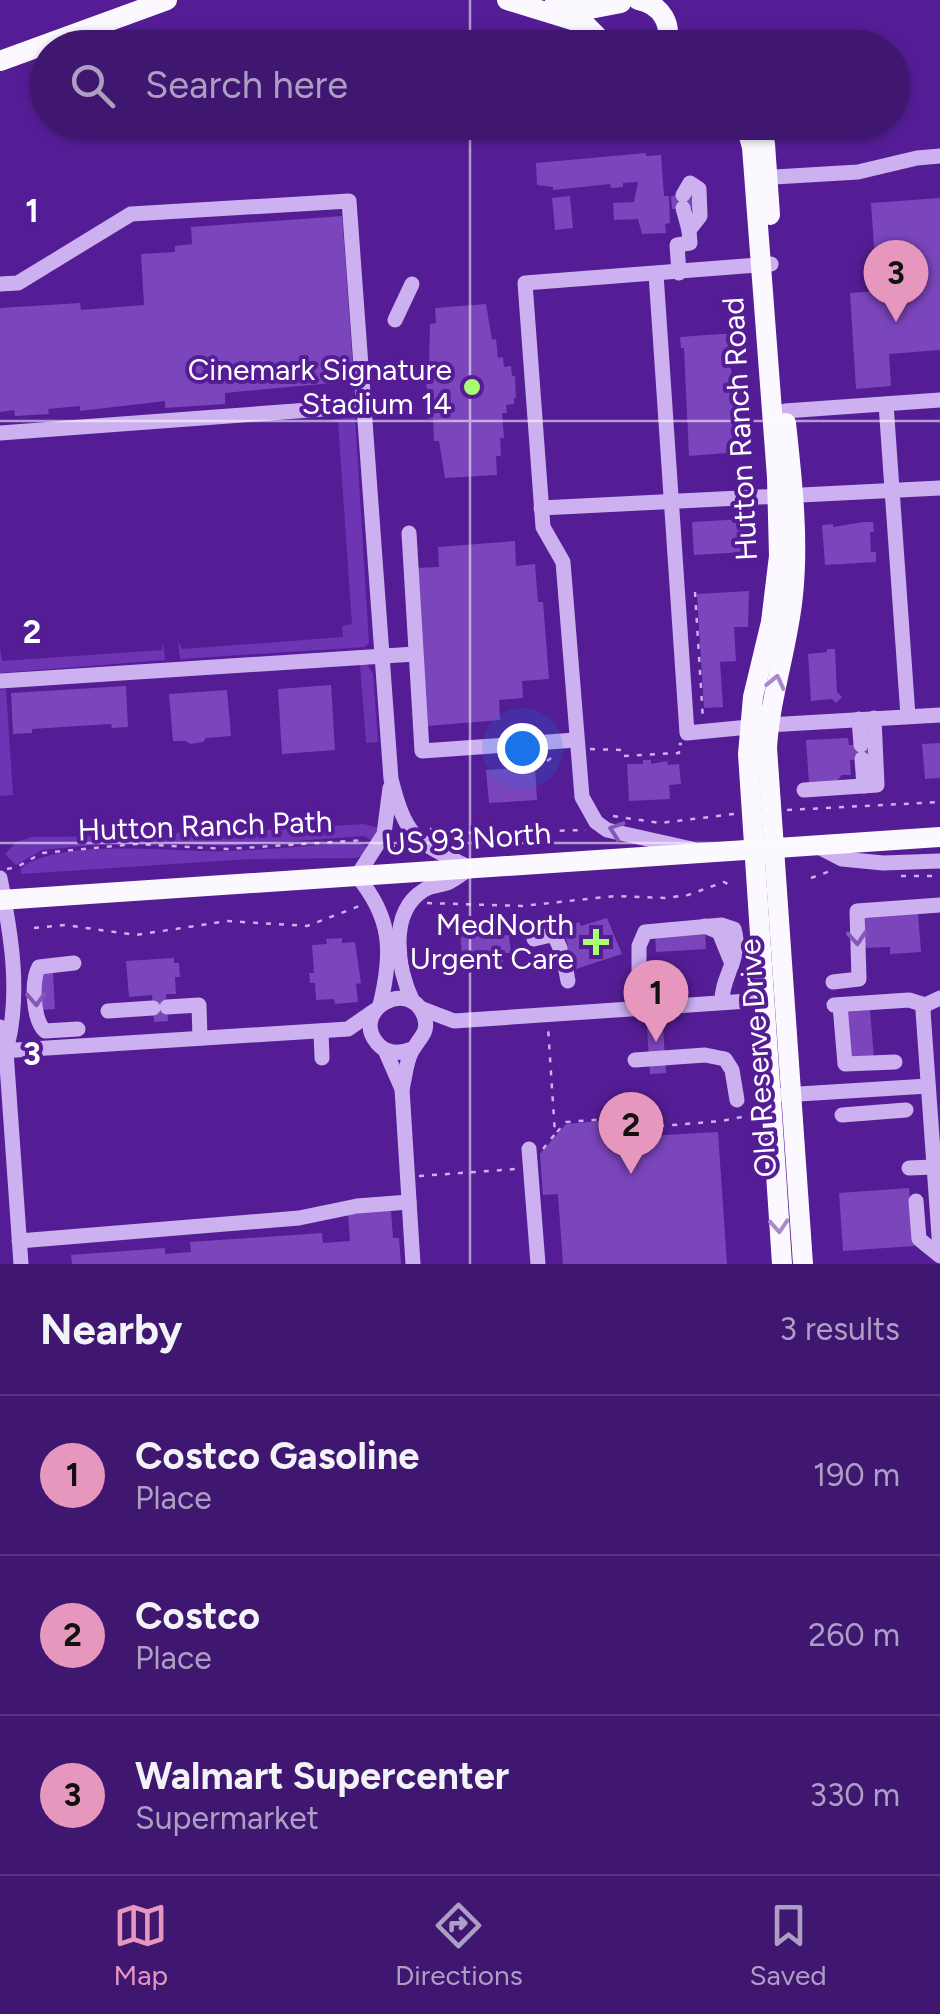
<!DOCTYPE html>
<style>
body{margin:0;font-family:Figtree,sans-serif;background:#461f75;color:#f1f3f6}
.you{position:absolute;left:522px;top:748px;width:35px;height:35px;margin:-25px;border:8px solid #fff;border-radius:50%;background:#1a73e8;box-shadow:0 0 0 15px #1a73e833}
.badge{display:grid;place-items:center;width:65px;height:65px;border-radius:50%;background:#e797bd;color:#111;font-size:32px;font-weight:700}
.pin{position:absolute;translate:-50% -82px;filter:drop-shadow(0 2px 5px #0008)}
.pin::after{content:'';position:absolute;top:52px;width:35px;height:30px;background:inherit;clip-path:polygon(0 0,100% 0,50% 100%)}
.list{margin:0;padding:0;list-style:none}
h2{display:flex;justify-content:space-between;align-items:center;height:130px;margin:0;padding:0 40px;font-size:42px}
h2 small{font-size:32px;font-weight:400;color:#ad9fc3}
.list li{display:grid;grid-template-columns:65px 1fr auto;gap:30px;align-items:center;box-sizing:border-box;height:160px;padding:0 40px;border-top:2px solid #583583}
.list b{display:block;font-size:38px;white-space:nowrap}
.list p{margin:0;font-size:32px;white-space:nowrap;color:#ad9fc3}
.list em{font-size:32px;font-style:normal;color:#ad9fc3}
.icon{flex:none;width:55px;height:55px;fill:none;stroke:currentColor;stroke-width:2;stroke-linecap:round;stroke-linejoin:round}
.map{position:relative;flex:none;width:940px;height:1264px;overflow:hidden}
.search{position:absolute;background:#3f1670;box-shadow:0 2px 8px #0004;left:30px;right:30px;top:30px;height:110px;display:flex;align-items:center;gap:25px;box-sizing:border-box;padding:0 35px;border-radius:55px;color:#ad9fc3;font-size:38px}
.sheet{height:610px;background:#3f1670}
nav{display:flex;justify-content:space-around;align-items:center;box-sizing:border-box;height:140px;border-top:2px solid #583583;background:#3f1670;font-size:28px;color:#ad9fc3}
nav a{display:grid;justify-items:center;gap:5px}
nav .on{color:#e797bd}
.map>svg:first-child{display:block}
</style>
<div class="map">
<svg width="940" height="1264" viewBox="0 0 940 1264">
<rect width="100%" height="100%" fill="#541d95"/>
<g fill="#6d34b4">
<path d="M355,417L369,643L365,647L180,659L178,640L182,649L343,637L342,626L352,624L338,422L327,420Z"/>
<path d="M163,641L165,660L0,673V648L2,661L162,650Z"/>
<path d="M367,664L373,673L378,742L366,743L360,665Z"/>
<path d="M6,689L13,795L0,796V690Z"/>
<path d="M364,824L378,828L372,841L364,836L226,846L136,841L42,850L16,865L5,854L16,842L32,837L120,836L228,830L239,832Z"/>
<path d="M358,842L369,848L366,855L355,858L251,859L21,874V868C63,837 173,853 226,851C270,850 314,845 358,842Z"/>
</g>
<g fill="#7b45bc">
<path d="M646,153V156L661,155L664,196H669L670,223L665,224L666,233L642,234L638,219L614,220L613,203L634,202L638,182L623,183V187L611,188L610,184L553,190V187L537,185L536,163Z"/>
<path d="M691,194L693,208L672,209L671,196Z"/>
<path d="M570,196L573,228L555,230L552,198Z"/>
<path d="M940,198V350L889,354L891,386L856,389L850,293L877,291L871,203Z"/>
<path d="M342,216L354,381L225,393V404L165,408V401L80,411V406L48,409L49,414L15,416L14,410L0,412V308L80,303L81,310L144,305L141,254L175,252V246L192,244L191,227Z"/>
<path d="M486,304L492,340L496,339L498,358L503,357L504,367L511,366L512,376H515L516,398H514V404L506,405L507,413H502L504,438H500L501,456H496L497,475L445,478L439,441H434L433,419H429L425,365H429L430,324L436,323L435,308Z"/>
<path d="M720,334H731V345H729L738,452L689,456L684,348H681L680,337Z"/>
<path d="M744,519L746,552L694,555L692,522Z"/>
<path d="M863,522H873L874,532H870L871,552H876V562L825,565L822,525L833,524V527Z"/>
<path d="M515,541L516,566L535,564L538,602H543L549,679L522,681L523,698L499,700L500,720L427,726L415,568L439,567L438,547Z"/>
<path d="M749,591L748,627H734L736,661L720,662L723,707L704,708L697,594Z"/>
<path d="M827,649H835L837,692L842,697L836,703L832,699L811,701L808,654L827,652Z"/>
<path d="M331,685L335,750L282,754L278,689Z"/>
<path d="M126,686L128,727L112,728L111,724L32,729V733L13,734L11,693Z"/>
<path d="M227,690L231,736L206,738L203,742L190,744L186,741H173L169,694Z"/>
<path d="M848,738L849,745L873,744L874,759L850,760L851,775H842L837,781L809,783L806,740Z"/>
<path d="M940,743V778L925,779L922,744Z"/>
<path d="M643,760H651V764L667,761L668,765L679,764L681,784L669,785L670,799L629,801L627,764H643Z"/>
<path d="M535,767L537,800L489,803L486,770Z"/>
<path d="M918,913L921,952L890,954V947L863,948L861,916Z"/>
<path d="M607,918L622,954L576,969L573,962L560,967L554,950L568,946L563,928L579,922L581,926Z"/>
<path d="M501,929L502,935H509L511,953H503V962L456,968L455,957L462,956L460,932Z"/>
<path d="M705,929L706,949L656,952L655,933Z"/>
<path d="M342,938V943L355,942L361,983L356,984L358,1002L335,1004L334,999L316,1000L315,983H310L309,973H314L312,945L327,944L326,939Z"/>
<path d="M174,958V963H179L180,977H175L176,994H166L168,1021L154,1022L152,995L129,997L126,961Z"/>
<path d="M53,972L55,1009L42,1010L40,973Z"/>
<path d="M870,1010L874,1058L849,1060L845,1012Z"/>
<path d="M663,1026L666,1073L650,1074L647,1027Z"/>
<path d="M646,1117L647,1136L718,1132L727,1264H563L558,1194L543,1195L540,1154L566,1124Z"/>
<path d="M909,1188L914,1246L843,1251L839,1193Z"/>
<path d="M391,1210L393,1238H399L401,1264H72L71,1255L165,1248V1254L191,1252L190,1242L322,1233L323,1243L350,1241L348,1213Z"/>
</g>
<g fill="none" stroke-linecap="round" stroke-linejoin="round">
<g stroke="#ccb0ef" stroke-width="2.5" stroke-dasharray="5 8" stroke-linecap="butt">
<path d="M695,592L703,720"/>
<path d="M590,749L622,750L623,756L679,753L678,744H682"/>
<path d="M547,761L554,756"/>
<path d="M787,810L940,802"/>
<path d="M613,816L660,823L734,814"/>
<path d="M430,829L460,833L586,830"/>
<path d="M390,847L406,843"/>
<path d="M7,869L17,867L42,853L136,844L227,849L364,840"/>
<path d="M901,876H940"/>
<path d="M811,878L833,870"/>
<path d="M427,903L522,906L615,896L665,898L688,895L724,882L731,886"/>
<path d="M34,928L65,925L136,935L227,921L307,926L362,905"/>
<path d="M557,1132L566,1122L648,1116L649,1127L721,1121L758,1114"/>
<path d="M543,1149L555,1134L548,1027"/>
<path d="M419,1176L516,1169"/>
</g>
<g stroke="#ccb0ef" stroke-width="15">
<path d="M758,178L858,172L917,158L940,156"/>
<path d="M683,208L689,230"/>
<path d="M679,273L677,245L690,243L689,230L700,216L699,189L690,183L683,195"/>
<path d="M656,274L687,733L749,727"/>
<path d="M0,284L18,283L131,214L349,201L391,779C407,841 416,840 470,868"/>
<path d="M395,320L412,284"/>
<path d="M886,404L908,716"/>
<path d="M785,411L940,400"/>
<path d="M0,433L363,406"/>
<path d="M541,508L940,488"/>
<path d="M409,533L422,751L576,740"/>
<path d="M0,681L415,654"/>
<path d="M859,719L861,745"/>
<path d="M768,725L940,715"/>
<path d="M862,759L864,786"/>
<path d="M804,790L877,785L874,718"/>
<path d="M815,845L842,859L883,863L940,861"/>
<path d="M692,849L607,830L596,822L582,797L563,562L543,527L525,283L771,264"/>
<path d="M0,878C11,934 21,992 7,1047"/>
<path d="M705,926L719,932L732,964"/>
<path d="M534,939L551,935L556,939L560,948"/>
<path d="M74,963L39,967C31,981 33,1020 45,1031L78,1029"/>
<path d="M565,965L568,981"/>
<path d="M833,982L859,979L857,911L940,905"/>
<path d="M940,998L925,1005L923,1011L940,1250"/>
<path d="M413,1002C398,970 387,913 424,890C431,885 439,886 447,883C454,880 461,874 468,870"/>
<path d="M380,1005C393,952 392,918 357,876L384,834L390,788"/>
<path d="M834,1005L909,1000L925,1005"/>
<path d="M840,1005L845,1064L895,1062"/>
<path d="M167,1007L199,1005L200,1038"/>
<path d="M420,1008L454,1021L763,1000"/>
<path d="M639,1008V946L645,932L722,925L734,929C743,958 721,976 722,1002"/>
<path d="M108,1011L153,1008"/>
<path d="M0,1027L6,1051L21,1264"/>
<path d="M321,1031L322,1058"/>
<path d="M385,1050L402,1089L413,1264"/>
<path d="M0,1051L348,1029L374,1011"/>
<path d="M635,1060L705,1055L725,1059L732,1070L737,1100"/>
<path d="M402,1089C405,1078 406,1061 412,1051C419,1038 430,1032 424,1016C410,977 350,1010 377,1043C386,1054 399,1054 412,1049"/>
<path d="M783,1095L928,1086"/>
<path d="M842,1115L906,1110"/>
<path d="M529,1149L538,1264"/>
<path d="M909,1168L934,1167"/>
<path d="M916,1201L919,1239L940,1256"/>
<path d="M19,1241L299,1218L357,1206L409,1202"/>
</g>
<g stroke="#fcf8ff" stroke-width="20">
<path d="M507,0L585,24L603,42"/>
<path d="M638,0C662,5 673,24 666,48"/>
<path d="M555,1L590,9L621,3"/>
<path d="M0,61L167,0"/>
<path d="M745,122L752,147L777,477L779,556L771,622L753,697L748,754L782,1264"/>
<path d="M760,122L765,144L770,215"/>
<path d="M786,423C792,479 799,538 793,595C788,647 770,696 767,748L803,1264"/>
<path d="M0,900L940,837"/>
</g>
</g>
<defs><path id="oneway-chevron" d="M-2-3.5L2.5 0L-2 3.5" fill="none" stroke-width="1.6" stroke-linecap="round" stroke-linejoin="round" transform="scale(2.5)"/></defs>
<g stroke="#a88aca">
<use href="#oneway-chevron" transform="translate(776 682) rotate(-77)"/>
<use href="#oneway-chevron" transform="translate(779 1226) rotate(86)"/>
</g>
<g stroke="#8458b9">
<use href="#oneway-chevron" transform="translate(616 830) rotate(-161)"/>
<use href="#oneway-chevron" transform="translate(857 938) rotate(86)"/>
<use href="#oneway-chevron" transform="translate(36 999) rotate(87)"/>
</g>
<path fill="none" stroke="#fff" stroke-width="2.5" stroke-opacity="0.55" d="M470,0V48M470,122V1264M0,421H940M0,843H940"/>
<g fill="#a8fe6f" stroke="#541d95" stroke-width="4">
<circle cx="472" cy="387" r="10"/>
<path d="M591 927h10v10h10v10h-10v10h-10v-10h-10v-10h10z"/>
</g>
<g text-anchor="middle" stroke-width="8" stroke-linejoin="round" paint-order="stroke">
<g font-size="30" fill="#fff" stroke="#541d95" text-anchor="end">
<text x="452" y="380">Cinemark Signature<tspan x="452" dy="34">Stadium 14</tspan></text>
<text x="574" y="935">MedNorth<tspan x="574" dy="34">Urgent Care</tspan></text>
</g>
<g font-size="30" fill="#fff" stroke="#541d95">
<text transform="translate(740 429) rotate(-93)" y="10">Hutton Ranch Road</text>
<text transform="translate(205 826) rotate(-2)" y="10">Hutton Ranch Path</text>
<text transform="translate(468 839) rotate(-4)" y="10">US 93 North</text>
<text transform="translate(758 1058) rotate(-94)" y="10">Old Reserve Drive</text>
</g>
</g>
<g font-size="32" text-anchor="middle" font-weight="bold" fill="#fff" stroke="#541d95" stroke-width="8" stroke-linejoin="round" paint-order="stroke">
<text x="32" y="222">1</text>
<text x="32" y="643">2</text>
<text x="32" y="1065">3</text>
</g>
</svg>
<div class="you"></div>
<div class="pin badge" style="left:656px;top:1042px">1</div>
<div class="pin badge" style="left:631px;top:1174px">2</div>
<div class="pin badge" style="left:896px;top:322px">3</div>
<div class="search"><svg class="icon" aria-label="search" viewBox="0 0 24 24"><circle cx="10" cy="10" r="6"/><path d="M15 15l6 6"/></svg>Search here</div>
</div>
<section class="sheet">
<h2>Nearby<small>3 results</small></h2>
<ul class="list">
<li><span class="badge">1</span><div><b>Costco Gasoline</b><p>Place</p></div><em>190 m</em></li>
<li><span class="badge">2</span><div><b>Costco</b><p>Place</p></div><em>260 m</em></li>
<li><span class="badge">3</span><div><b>Walmart Supercenter</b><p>Supermarket</p></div><em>330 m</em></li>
</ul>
</section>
<nav>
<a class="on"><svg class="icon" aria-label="map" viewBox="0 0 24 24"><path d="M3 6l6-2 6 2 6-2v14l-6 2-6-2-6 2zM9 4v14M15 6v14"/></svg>Map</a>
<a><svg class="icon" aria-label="directions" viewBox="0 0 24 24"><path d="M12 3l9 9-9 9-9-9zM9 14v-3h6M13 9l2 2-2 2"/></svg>Directions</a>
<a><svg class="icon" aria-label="saved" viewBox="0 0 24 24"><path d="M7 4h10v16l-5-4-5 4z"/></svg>Saved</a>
</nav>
